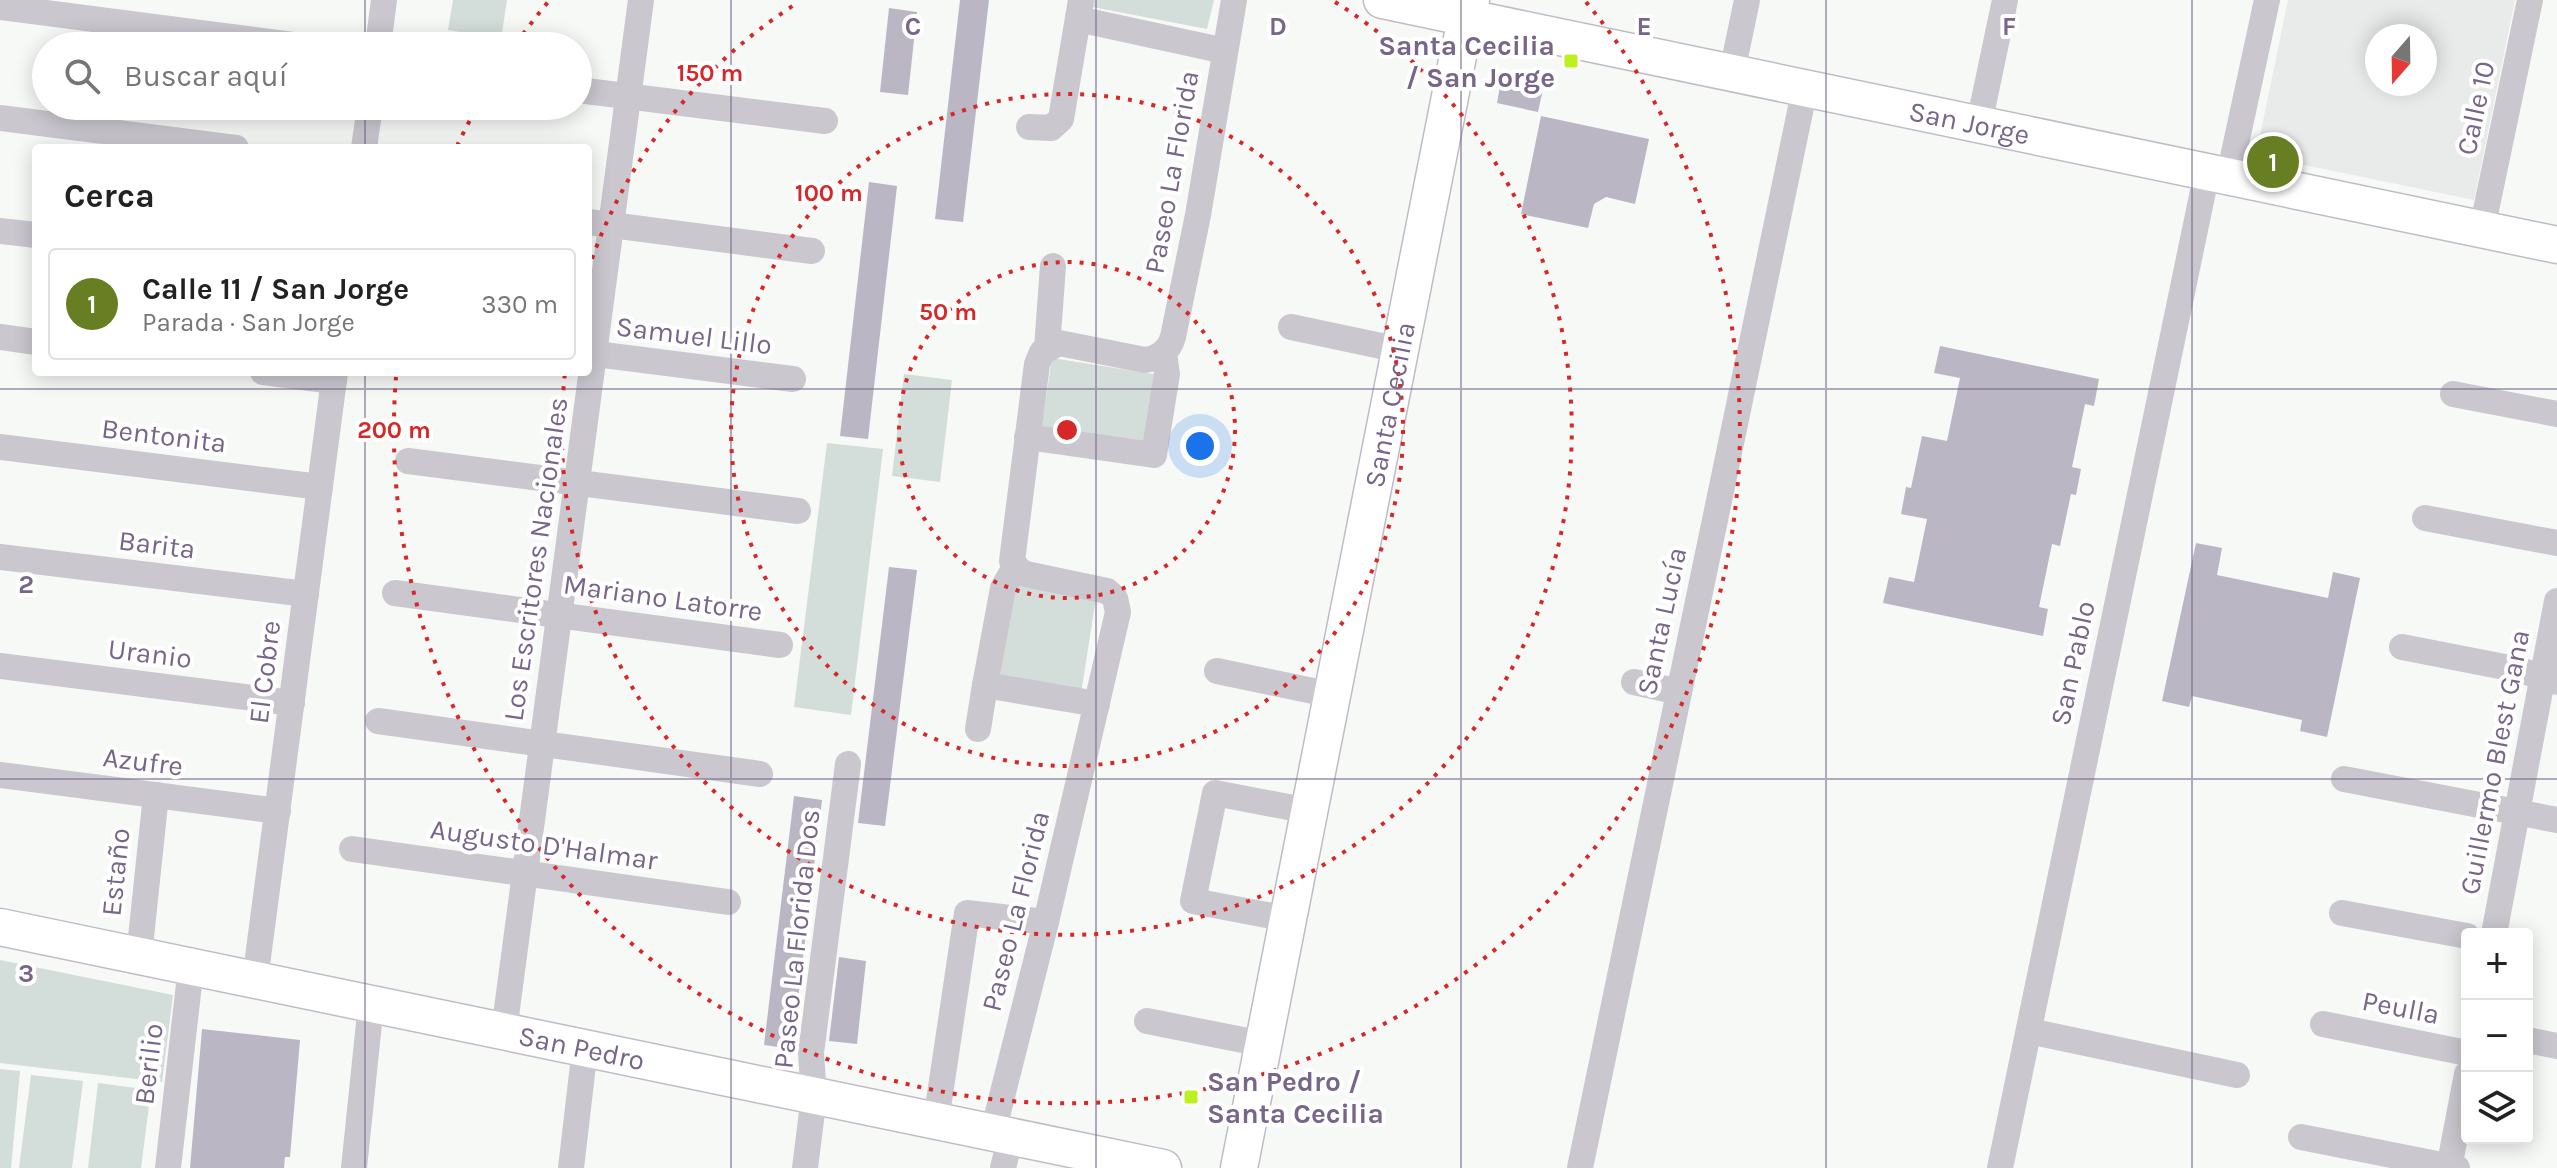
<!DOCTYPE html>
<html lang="es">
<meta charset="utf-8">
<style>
body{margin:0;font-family:Karla,sans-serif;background:#f6f6f6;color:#222}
.controls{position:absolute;right:24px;bottom:24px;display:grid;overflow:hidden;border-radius:8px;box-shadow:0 4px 20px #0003}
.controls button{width:72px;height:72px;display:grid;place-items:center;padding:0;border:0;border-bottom:2px solid #e0e0e0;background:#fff;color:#222;font:40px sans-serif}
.compass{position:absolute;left:2365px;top:24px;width:72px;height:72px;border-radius:50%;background:#fff;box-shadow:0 4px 20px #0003;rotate:200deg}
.you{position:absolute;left:1200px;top:446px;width:28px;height:28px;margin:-20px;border:6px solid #fff;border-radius:50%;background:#1a73e8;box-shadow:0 0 0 12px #1a73e833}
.badge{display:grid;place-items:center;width:52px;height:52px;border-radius:50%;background:#677f22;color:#fff;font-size:26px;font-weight:700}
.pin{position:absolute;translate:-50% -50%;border:4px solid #fff;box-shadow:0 2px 8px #0006}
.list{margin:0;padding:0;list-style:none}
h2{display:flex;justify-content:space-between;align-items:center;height:104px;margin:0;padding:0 32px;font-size:34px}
h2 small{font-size:26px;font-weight:400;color:#767676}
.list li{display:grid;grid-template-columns:52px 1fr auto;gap:24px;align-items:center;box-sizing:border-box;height:112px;margin:0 16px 16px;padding:0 16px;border:2px solid #e0e0e0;border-radius:8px}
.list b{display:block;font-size:30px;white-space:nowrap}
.list p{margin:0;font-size:26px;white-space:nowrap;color:#767676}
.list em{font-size:26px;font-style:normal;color:#767676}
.icon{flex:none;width:44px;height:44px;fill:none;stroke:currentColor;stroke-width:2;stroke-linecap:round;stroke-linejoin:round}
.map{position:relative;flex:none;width:2557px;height:1168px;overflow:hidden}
.search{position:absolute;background:#fff;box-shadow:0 4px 20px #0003;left:32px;top:32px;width:560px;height:88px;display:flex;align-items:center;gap:20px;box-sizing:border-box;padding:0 28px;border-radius:44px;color:#767676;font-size:30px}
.panel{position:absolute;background:#fff;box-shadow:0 4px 20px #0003;left:32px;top:144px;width:560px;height:232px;border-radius:8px}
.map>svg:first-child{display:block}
</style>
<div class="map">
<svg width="2557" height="1168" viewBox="0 0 2557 1168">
<rect width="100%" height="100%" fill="#f7f9f7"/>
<path fill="#e9eaea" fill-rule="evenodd" d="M2288,0H2515L2474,200L2256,155ZM2377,36H2425V84H2377Z"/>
<g fill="#d3ddd9">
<path d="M453,0H507L501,39L448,30Z"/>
<path d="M1088,0H1214L1207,29L1087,6Z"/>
<path d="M1052,358L1160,375L1147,461L1039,444Z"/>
<path d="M904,374L952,380L940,482L892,476Z"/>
<path d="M827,443L883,449L851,715L794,707Z"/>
<path d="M1014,579L1097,591L1081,694L999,682Z"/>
<path d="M0,960L173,995L162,1082L0,1063Z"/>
<path d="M0,1069L20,1071L11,1168H0Z"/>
<path d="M31,1075L83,1081L72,1168H19Z"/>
<path d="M98,1083L151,1090L141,1168H88Z"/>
</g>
<g fill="#bbb6c3">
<path d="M960,0H989L963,222L935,219Z"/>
<path d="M889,8L917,12L908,95L880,92Z"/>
<path d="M1501,81L1543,89L1538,112L1497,103Z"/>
<path d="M1541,116L1649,139L1635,204L1606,197L1594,204L1588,228L1521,214Z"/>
<path d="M869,182L897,186L868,439L840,436Z"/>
<path d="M1940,346L2099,379L2094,406L2085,404L2072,467L2081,469L2076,495L2071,494L2060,546L2052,544L2039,607L2048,609L2043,636L1883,603L1889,577L1914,582L1927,519L1901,514L1906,487L1911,488L1922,436L1947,441L1960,378L1934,373Z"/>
<path d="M2196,543L2222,548L2217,575L2328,598L2333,572L2360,578L2327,737L2300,731L2302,720L2192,696L2189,707L2162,701Z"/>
<path d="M889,567L917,570L885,826L858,823Z"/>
<path d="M794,796L822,800L792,1049L764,1045Z"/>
<path d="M839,957L866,961L857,1044L829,1041Z"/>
<path d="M202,1029L300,1040L290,1157H285L284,1168H190Z"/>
</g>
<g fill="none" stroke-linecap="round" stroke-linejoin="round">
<g stroke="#c0bbc5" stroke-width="39">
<g id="secondary">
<path id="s1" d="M1382,0L2557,245"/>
<path id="s2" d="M0,927L1163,1168"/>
<path id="s3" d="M1239,1168L1458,56L1471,0"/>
</g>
</g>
<g stroke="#cac7cf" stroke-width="26">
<path d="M0,7L301,46"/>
<path d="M1078,19L1225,51"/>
<path d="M378,46L384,0"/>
<path d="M1732,72L1747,0"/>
<path d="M578,90L825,121"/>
<path d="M0,118L236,148"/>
<path d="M1979,124L2005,0"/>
<path d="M1029,127L1051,128L1061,119L1081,0"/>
<path d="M364,148L370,106"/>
<path d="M2229,176L2267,0"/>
<path d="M588,222L812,251"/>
<path d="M2482,229L2530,0"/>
<path d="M0,231L36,235"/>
<path d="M1291,327L1400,350"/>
<path d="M0,337L36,342"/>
<path d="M1047,348L1053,266"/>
<path d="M588,353L793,379"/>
<path d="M263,372L334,381"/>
<path d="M2453,394L2557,414"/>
<path d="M1027,437L1154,455L1167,374L1164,353"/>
<path d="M0,447L320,487"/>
<path d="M408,461L798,511"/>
<path d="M2425,518L2557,543"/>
<path d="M0,557L306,594"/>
<path d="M1015,567L1003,588L985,685L1097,704"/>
<path d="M395,593L780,645"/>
<path d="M2402,647L2520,670L2557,682"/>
<path d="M0,666L292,703"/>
<path d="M1217,671L1332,695"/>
<path d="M1634,682L1679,692"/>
<path d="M378,721L760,774"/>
<path d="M978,729L985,685"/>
<path d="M0,775L278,811"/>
<path d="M2344,779L2557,820"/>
<path d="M352,849L728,902"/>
<path d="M2342,913L2467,936"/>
<path d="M1288,919L1193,901L1215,793L1309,811"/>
<path d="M2494,934L2557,601"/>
<path d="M139,956L156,795"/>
<path d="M255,980L335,372"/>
<path d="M1147,1021L1263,1044"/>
<path d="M2323,1024L2467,1053"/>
<path d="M504,1031L641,0"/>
<path d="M2029,1031L2237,1075"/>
<path d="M2527,1040L2557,1046"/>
<path d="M936,1121L967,913L1046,922"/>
<path d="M993,1132L1046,922L1118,612L1115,598L1107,591L1026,574L1020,571L1012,561L1037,364L1042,352L1059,343L1145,360C1159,358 1169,351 1173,337L1198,215L1234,0"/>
<path d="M2301,1137L2457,1168"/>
<path d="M168,1168L191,967"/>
<path d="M354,1168L371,1004"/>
<path d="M571,1168L585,1048"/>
<path d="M805,1168L814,1096L811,1053L848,764"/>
<path d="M1003,1168L1011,1136"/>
<path d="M1580,1168L1805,88"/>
<path d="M2000,1168L2207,172"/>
<path d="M2449,1168L2467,1074"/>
</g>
<use href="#secondary" stroke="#fff" stroke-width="36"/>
</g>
<path fill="none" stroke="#77668a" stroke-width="2" stroke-opacity="0.55" d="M365,0V46M731,0V1168M1096,0V1168M1461,0V1168M1826,0V1168M2192,0V1168M365,106V148M365,372V1168M0,389H2557M0,779H2557"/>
<g fill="none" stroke="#d62828" stroke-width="4" stroke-dasharray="4 8">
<circle cx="1067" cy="430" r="168"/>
<circle cx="1067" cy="430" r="336"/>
<path d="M588 270A505 505 0 0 1 799 2M1335 2A505 505 0 1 1 565 373"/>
<path d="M457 146A673 673 0 0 1 476 109M516 44A673 673 0 0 1 548 2M1586 2A673 673 0 1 1 396 377"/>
</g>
<g fill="#bcf021" stroke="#fff" stroke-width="3">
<rect x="1563" y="53" width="16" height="16" rx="4"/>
<rect x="1183" y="1089" width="16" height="16" rx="4"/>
</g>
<g text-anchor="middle" stroke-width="8" stroke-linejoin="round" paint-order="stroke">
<g font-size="28" font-weight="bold" fill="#77668a" stroke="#fff" text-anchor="end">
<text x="1555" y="55">Santa Cecilia<tspan x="1555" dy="32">/ San Jorge</tspan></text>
<text x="1207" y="1091" text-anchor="start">San Pedro /<tspan x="1207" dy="32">Santa Cecilia</tspan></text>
</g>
<g font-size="28" fill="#77668a" stroke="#fff">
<text transform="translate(2475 108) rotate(-78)" y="10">Calle 10</text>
<text dy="10" stroke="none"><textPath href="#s1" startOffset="600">San Jorge</textPath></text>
<text transform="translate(1171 172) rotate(-80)" y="10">Paseo La Florida</text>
<text transform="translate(694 335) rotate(7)" y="10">Samuel Lillo</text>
<text dy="10" stroke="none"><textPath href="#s3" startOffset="778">Santa Cecilia</textPath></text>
<text transform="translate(164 435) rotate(7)" y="10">Bentonita</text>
<text transform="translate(157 544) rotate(7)" y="10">Barita</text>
<text transform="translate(535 559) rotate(-82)" y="10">Los Escritores Nacionales</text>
<text transform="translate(663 597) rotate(8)" y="10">Mariano Latorre</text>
<text transform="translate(1661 621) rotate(-78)" y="10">Santa Lucía</text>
<text transform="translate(150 653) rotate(7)" y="10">Uranio</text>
<text transform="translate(2072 663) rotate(-78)" y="10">San Pablo</text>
<text transform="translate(264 672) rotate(-83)" y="10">El Cobre</text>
<text transform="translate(143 761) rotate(7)" y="10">Azufre</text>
<text transform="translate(2494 762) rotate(-79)" y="10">Guillermo Blest Gana</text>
<text transform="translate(544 844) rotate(8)" y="10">Augusto D'Halmar</text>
<text transform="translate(115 872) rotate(-84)" y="10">Estaño</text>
<text transform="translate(1015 911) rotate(-76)" y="10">Paseo La Florida</text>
<text transform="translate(796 939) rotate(-84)" y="10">Paseo La Florida Dos</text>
<text transform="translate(2401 1007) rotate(11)" y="10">Peulla</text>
<text dy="10" stroke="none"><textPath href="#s2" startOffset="594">San Pedro</textPath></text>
<text transform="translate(148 1064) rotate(-83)" y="10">Berilio</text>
</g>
</g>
<g font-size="26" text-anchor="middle" font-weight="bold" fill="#77668a" stroke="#fff" stroke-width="8" stroke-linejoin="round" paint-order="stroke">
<text x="913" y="35">C</text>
<text x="1278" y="35">D</text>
<text x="1644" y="35">E</text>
<text x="2009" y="35">F</text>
<text x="26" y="593">2</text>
<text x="26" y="982">3</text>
</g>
<circle cx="1067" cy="430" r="12" fill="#d62828" stroke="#fff" stroke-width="4"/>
<g font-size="24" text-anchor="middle" font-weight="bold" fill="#d62828" stroke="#fff" stroke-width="8" stroke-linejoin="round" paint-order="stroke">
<text x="710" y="81">150 m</text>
<text x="829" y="201">100 m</text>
<text x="948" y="320">50 m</text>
<text x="394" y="438">200 m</text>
</g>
</svg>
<div class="controls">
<button>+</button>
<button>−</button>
<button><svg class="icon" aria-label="layers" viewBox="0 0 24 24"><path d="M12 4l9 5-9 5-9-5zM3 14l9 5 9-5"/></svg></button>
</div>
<svg class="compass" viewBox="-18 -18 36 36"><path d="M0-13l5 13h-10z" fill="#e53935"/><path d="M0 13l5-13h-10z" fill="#767676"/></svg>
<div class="you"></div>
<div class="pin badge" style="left:2273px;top:162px">1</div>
<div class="search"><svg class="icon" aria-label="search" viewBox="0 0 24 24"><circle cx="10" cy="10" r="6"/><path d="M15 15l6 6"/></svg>Buscar aquí</div>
<section class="panel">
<h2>Cerca<small></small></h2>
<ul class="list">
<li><span class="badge">1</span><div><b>Calle 11 / San Jorge</b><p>Parada · San Jorge</p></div><em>330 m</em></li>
</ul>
</section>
</div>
